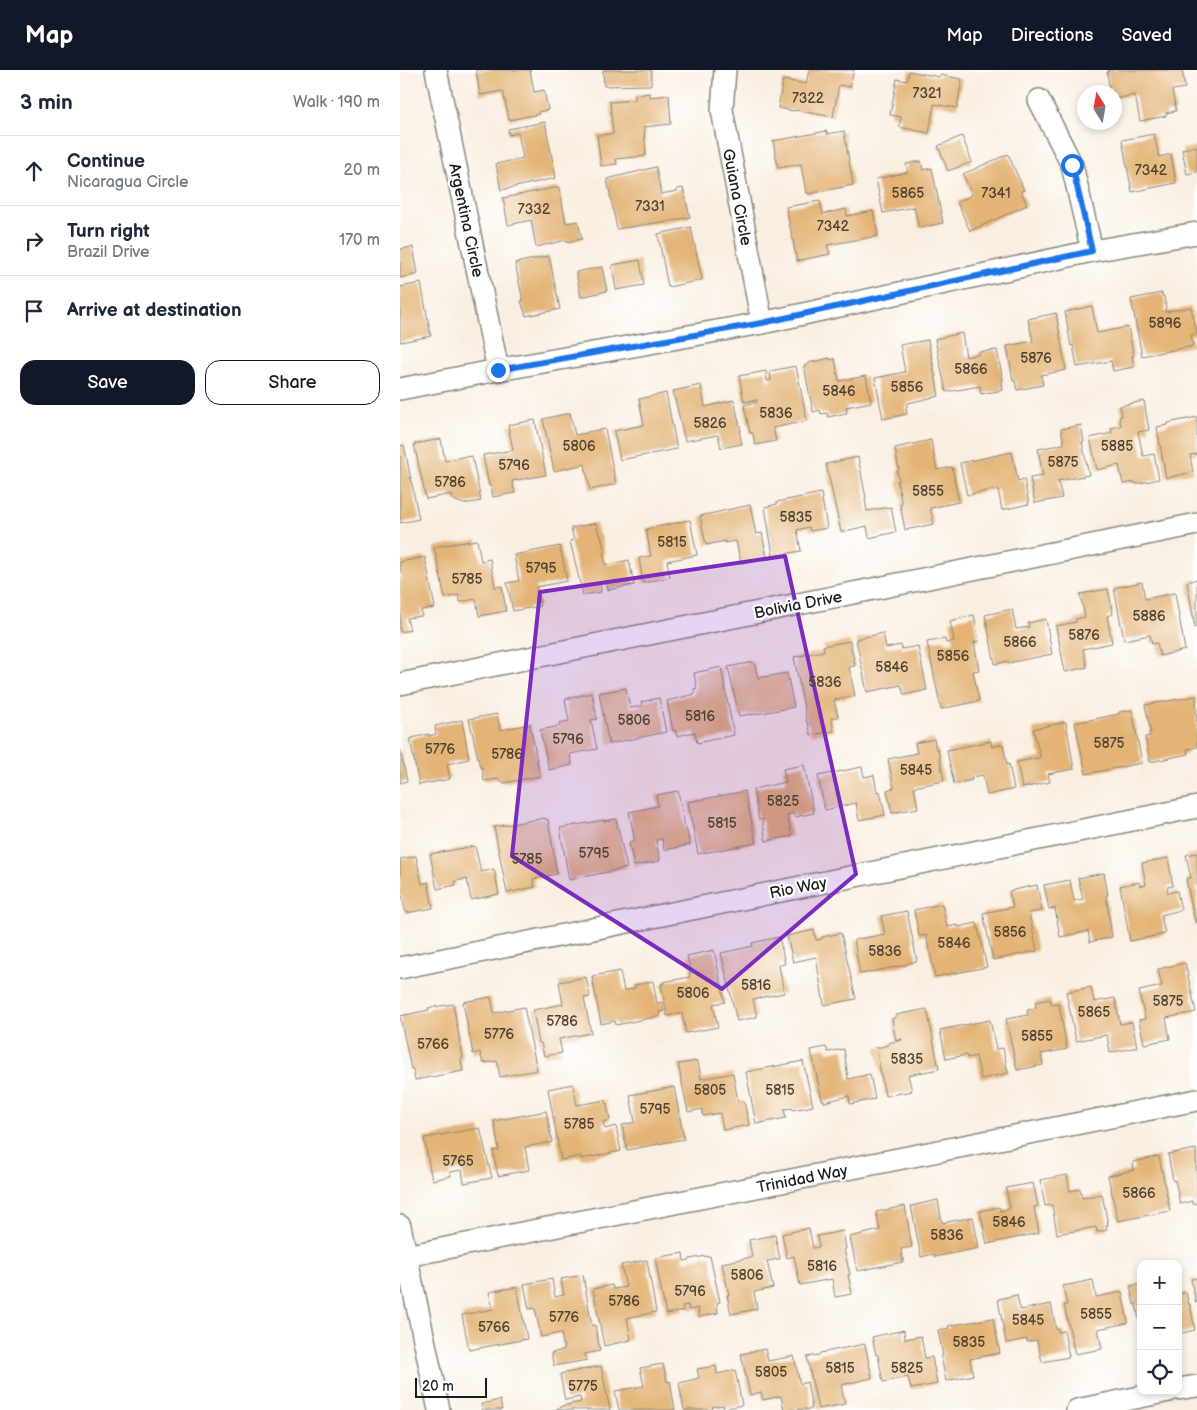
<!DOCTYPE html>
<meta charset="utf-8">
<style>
body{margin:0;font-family:"Balsamiq Sans",sans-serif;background:#f6f6f7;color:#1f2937}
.controls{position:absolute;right:15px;bottom:15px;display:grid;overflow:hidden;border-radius:10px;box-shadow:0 2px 8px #0003}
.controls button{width:45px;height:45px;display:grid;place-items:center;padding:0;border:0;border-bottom:1px solid #e0e1e3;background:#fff;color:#1f2937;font:25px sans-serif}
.compass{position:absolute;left:677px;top:15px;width:45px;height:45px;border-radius:50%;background:#fff;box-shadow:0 2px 8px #0003;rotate:349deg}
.scale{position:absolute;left:15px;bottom:12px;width:72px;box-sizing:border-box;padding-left:5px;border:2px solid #1c1c1c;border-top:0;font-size:14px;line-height:18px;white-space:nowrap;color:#1c1c1c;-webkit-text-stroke:4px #fff;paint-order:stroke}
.stop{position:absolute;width:15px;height:15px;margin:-11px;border:4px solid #1a73e8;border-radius:50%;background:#fff}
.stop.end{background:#1a73e8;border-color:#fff;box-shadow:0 1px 5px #0008}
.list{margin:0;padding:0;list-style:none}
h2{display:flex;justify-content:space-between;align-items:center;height:65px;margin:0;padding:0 20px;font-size:21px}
h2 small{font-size:16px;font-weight:400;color:#747a83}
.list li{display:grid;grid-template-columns:32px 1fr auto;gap:15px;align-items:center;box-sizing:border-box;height:70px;padding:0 20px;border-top:1px solid #e0e1e3}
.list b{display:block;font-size:19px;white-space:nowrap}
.list p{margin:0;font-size:16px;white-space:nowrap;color:#747a83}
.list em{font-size:16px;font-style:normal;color:#747a83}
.actions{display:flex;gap:10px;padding:15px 20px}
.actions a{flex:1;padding:11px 0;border:1px solid #111827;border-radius:15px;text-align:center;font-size:18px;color:#111827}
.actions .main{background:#111827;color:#fff}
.icon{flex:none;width:28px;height:28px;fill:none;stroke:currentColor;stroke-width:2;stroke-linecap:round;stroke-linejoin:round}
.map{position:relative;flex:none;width:797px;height:1340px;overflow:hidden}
header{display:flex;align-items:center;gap:30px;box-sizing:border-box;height:70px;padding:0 25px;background:#111827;color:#fff}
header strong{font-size:24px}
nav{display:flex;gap:28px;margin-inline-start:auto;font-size:18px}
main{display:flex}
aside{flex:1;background:#fff}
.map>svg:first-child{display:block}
</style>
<header>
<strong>Map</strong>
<nav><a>Map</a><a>Directions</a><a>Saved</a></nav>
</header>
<main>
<aside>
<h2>3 min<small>Walk · 190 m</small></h2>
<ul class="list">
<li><svg class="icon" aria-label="ahead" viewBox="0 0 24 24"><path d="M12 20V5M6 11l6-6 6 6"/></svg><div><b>Continue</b><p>Nicaragua Circle</p></div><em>20 m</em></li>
<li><svg class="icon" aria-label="right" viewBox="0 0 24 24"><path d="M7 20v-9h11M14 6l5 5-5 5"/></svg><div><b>Turn right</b><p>Brazil Drive</p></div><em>170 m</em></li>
<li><svg class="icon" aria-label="arrive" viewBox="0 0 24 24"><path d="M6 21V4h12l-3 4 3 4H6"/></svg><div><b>Arrive at destination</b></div></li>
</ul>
<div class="actions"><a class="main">Save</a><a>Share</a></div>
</aside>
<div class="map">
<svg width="797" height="1340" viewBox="0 0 797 1340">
<rect width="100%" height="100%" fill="#fff"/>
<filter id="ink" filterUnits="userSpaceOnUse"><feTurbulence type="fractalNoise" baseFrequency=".02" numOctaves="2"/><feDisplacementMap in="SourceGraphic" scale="10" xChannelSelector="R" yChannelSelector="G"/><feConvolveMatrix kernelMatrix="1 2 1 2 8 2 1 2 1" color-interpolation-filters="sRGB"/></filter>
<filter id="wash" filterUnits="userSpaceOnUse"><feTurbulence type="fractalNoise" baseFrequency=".0096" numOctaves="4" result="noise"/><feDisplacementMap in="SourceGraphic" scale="20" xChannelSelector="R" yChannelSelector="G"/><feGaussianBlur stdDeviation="1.12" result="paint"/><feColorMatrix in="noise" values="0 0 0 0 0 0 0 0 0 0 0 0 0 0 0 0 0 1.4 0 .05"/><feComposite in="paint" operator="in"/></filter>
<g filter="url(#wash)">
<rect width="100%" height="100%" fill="#f9efe1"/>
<g id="blocks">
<g fill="#e3b475">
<path d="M76,0H130L134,22L144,20L148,40L138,42L139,44L109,50L103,21L80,25Z"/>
<path d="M203,0H251V15L204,16Z"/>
<path d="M409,0H454L450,17L439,15L433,47L395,40L394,41L378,38L383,10L406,14Z"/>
<path d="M708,0H782L785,18L772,20L776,41L766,43V46L740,51L735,25L714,29V22H710L707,2H709Z"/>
<path d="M509,1L539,7L540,5L562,9L557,38L534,34L529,63L499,57L501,47L490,45L497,9L507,11Z"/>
<path d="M250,23V27L269,25L271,54L244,57L246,84H245V86L216,89L217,94L201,96L197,65L213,64L210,32L235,30V25Z"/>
<path d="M145,52L156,108L101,120L96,94L123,88L118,63L109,65L108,59Z"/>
<path d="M427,61V64L444,61L453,115L408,124L407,122L406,123L401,94L378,98L373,71Z"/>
<path d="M754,64L759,87L771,84L776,113L732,122L722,70Z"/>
<path d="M562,66L572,92L548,101L538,76Z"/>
<path d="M797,76V102L787,104L782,79Z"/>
<path d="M608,84L624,120L621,121L627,135L570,161L557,132L572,125L563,104Z"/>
<path d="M521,91L523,100L532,98L543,153L519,158L514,137L483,143L476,109L508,102L506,94Z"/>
<path d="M256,97L261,124L277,121V119L283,118L290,147L262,153V152L217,159L207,109Z"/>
<path d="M159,117L166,153L178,151L182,169L167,172V170L136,177L131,150L108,155L103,128Z"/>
<path d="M420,131L423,144L446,139L447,146L473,141L478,166L427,175L430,184L397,191L386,137Z"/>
<path d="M291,157L302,210L268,217L258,164Z"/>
<path d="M13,177L18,204L0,208V179Z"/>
<path d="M149,186L160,239L126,246L121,231H123L115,193Z"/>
<path d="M240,190L244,215L216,220L212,195Z"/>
<path d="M202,197L207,221L181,227L176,202Z"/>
<path d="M21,213L31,266L0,272V217Z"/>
<path d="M762,223V226H764L766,238L765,239V242L791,237L797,264L791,265L793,276L742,286L731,229Z"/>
<path d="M692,236L697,263L728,257L734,286H732L734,297L713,301L711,291L677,297L673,275L671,276L665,242Z"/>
<path d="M656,243L666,300L641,305L643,315L617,320L615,311H613L607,276L633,271L628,249Z"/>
<path d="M562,263L566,287L579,284L578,282L597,280L603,311H602L603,320L581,324L580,316L546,322L535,269Z"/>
<path d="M528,270L539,326L508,333L506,339L507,344L483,349L475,308L505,302L500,275Z"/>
<path d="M430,288V290L435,289L439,311L466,306L471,332L446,337L447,343L428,347L427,343L421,344L420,340L413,342L404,296L408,295V293Z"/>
<path d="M396,296L407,351L373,358L376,371L355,375L353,363H350L344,335L357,332V330L344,332L339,306L366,301L367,311L371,310L370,301Z"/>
<path d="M301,315L305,337L334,330L341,361H339L342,374L321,378L318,365L285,371L273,321Z"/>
<path d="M266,323L277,379L220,390L214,361L244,355L239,329Z"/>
<path d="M744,331L749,360L738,362L743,386L754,384L759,409L736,414L735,412L723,414L719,395L697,400L690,368L712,363L711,358L721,356L719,347L722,346L720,336Z"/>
<path d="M170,343L175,365L187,363V362L205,359L216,414L190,420L185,394L154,401L143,349Z"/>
<path d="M797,347V384L790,385L793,402L766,408L757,357L768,355V353Z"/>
<path d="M135,350L146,405L112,411L115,423L93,427L91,416H89L83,385L113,380L108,355Z"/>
<path d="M681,355L684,372H682L689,405L658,411L662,428L635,433L630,408L643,406L638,379L664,374L661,359Z"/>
<path d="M41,369L45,391L66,386V387L72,386L81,431L63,434L52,429L51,424L26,429L14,374Z"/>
<path d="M531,370L537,400L552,397L559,432L530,438L534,454L505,460L500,434H502L497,411H499L497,401L499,400L495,378Z"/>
<path d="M4,375L19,449L0,453V376Z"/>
<path d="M612,382L618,411L624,409L629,434L602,440L598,419L567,425L560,393Z"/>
<path d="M458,387L466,428H465L467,441L491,437L496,462L469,468L467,456L441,462L426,394Z"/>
<path d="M421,423L427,458L410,461L409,457L397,460L401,481L373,486L365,437L377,434V432Z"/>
<path d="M350,435L356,464L362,463L367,488L341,493L336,471L325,473V471L306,475L300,446Z"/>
<path d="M290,450L297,485L267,491L270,507L243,513L239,488L251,486L246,459Z"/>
<path d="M196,453L199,465H201L205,483H203L206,495L229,490L234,515L208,520L206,511L200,513L201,522L183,525L170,471L174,470L171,458Z"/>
<path d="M77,470L81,491L90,489L95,517L102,516L106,541L79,546L76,529L60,532L59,525L45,528L34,477Z"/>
<path d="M160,476L167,511L136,517L140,536L113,541L107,513L119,511L114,485Z"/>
<path d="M25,487L35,538L21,540L22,546L7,548L10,560L0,562V492Z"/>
<path d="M797,509V557H795L787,512Z"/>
<path d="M742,512L745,529L775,523L785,580L760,586L757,573L752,574L750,565L724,570L714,518Z"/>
<path d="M708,519L713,544L707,546L712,573L683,579L687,597L665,602L656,556L676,552V549L685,547L680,524Z"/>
<path d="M612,539L616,559L629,557L628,553L646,549L652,584L608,593V591L595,594L585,545Z"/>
<path d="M574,545L579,571L574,572L579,600L573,601L579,631L541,639L527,572L545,569L546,573L554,571L550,551Z"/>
<path d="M483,563L486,578L501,575L502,579L518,576L527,620L504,625L501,615L467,622L456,569Z"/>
<path d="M450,571L455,596L449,597L455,626L434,630L438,647L431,648L434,661L411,665L408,653H407L394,587L424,581L423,576Z"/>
<path d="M354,592L358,608L387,603L394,637L351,645V644L339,646L328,597Z"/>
<path d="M321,597L334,665L297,673L295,662L277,666L275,660L273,661L267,631L295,624L294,619L297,618L294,603Z"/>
<path d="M226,618L230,638L242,636L241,632L259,628L266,662L209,674L199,623Z"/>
<path d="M192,623L197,649L191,650L197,679L170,684L172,695L149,700L140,660L160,656L159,653L169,651L165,629Z"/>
<path d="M796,626L797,677L787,679L788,684L750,692L745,667L750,666L749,662H751L745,635Z"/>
<path d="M732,640L742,693L686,704L675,653L719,644V642Z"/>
<path d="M97,644L100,660L130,654L140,706L104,713L98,709L84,711L82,697H80L69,649Z"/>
<path d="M62,650L69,689L47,694L50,709L19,715L10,669H13L12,668L29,664V666L36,664L35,656Z"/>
<path d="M666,652L674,699L648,704L650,712L622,718L617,692L639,688L640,686L633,659Z"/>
<path d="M534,669L536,679H538L544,711L514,717L518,738L492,743L487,720L494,718L488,689L517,683L515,673Z"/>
<path d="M591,671L592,677L603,674L607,695L609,694L614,719L587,725L583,705L571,707L572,710L554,714L547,680Z"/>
<path d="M0,678L7,711L0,713Z"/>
<path d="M404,695L414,743L395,747V743L387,745L392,766L366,771L362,749L359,750L353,719L386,712L383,699Z"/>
<path d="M462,697L464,707L474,705L477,722L480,721L485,745L459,750L456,733L425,740L418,706Z"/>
<path d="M278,721L285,757H286L290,775L264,780L262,769L256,770L260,791L234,796L229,772L234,771V766L229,742L258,736L256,725Z"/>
<path d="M345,721L356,773L298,784L288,732Z"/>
<path d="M145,748L146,750L148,749L157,804L133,809L135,817L107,823L94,757Z"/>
<path d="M216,749L227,798L169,810L160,758L204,750V751Z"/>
<path d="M75,776L81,802L94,799L99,824L71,830L67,809L55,811L56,815L37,819L30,784Z"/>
<path d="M797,783V852L795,853L786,809L791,808L786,785Z"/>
<path d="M16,786L22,814L28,812L33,838L6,843L2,826L0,827V789Z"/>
<path d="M768,788L773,816L767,817L768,823L777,821L781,840L761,845L765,864L730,871L720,816L739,812L740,816L746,815L742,793Z"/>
<path d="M704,803L708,825H706L712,867L690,872L688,861L660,867L655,838L649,839L644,815L670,810L674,831L683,829L678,808Z"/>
<path d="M637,815L642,841L629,843L637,881L593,890L583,843L613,837L609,821Z"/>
<path d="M542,834L547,857L558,855V857L577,853L587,897L535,907L526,865L519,866L514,840Z"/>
<path d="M507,841L517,891L506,894V895L460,904L454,870L485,864L481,846Z"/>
<path d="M414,860L416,870L422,869V867L441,863L456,929L424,935L416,887L393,892L387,866Z"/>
<path d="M379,867L385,894L379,895L384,923L353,929L357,947L337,951L321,883L353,876L352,873Z"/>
<path d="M314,880L325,932L313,934L318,957L286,963L282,943L267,946L261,914H264L263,912L290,907L289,903H291L287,886Z"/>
<path d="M785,893L796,942L766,948L770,969L744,974L739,950L745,949L739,921L762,916L758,899Z"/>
<path d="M220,901L224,921L235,918V915L253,911L257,933L262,932L264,941L259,942L260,946L216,955L215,951L201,954L192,906Z"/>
<path d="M186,907L190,927L184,928L191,963L159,969L162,983L144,986L141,973H139L133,940L163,934L159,912Z"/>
<path d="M691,917L694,932L715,928L720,954L732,952L737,977L710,983L707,965L676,971L666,922Z"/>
<path d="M91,927L94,943L124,937L137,1000L100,1007L97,991L83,993L80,982L73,984L63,932Z"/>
<path d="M650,929L652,935L659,934L667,979L641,984L643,995L617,1000L606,949L628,945L627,940L636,938L635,932Z"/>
<path d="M53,934L63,988L61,989L63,1001L15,1010L13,999H11L0,946L29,940L28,938Z"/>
<path d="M527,939L539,999L508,1005L512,1021L485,1026L476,978L489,975L488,973L502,970V969L496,971L492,949L496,947V945Z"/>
<path d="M590,950L596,979L603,978L608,1003L581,1009L576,986L567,988L566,985L546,989L540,960Z"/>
<path d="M426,977L428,982L444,979L448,1009L470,1004L475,1029L450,1034L449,1026L424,1032V1030H422L411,980Z"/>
<path d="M298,991L301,1009L333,1003L338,1032L344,1031L349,1055L323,1060L320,1043L303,1046L302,1039L288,1042L278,994Z"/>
<path d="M403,991L413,1036L393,1040L392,1038L384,1039L386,1048L356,1054L346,1002Z"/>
<path d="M173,1014L177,1035L206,1030L210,1050L203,1052L205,1059L216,1056L221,1081L181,1089V1086L161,1090L148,1019Z"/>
<path d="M274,1017L284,1069L227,1080L222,1055L235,1052L230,1025Z"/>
<path d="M146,1041L152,1072L125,1077L129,1100L98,1106L93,1081L99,1080L94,1051Z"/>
<path d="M80,1058L92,1108L64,1113L62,1100L50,1102L51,1106L32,1110L24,1068Z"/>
<path d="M796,1079L797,1133L793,1134L792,1131L780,1134L775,1110L773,1111L768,1084Z"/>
<path d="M759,1086L770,1141L718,1151L708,1106L734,1100L733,1092Z"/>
<path d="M667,1105L670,1121L680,1119L682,1128L702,1124L708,1155H706L707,1160L697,1162L696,1157L657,1164L652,1135L645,1136L640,1110Z"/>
<path d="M633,1113L638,1136L634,1137L639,1163L587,1174L580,1141L599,1137L600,1141L610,1139L606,1118Z"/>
<path d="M538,1130L542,1153L573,1147L579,1178L534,1187V1184L521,1187L511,1136Z"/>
<path d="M505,1136L512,1177L501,1179L503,1192L457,1201L450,1167L480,1160L476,1142Z"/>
<path d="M409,1158L413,1178L419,1177L417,1166L443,1161L446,1179H444L450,1205H448L452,1224L435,1227L432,1209L400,1215L394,1186L387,1188L382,1164Z"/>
<path d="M375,1165L380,1189L367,1191L373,1218L354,1222L357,1239L331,1244L327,1225H329L322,1193L352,1187L349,1170Z"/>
<path d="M283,1183L284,1191L290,1190V1189L306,1186V1187L310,1186L320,1232L317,1233L318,1243L299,1247L298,1238L289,1240L288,1235L282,1236L283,1241L266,1244L255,1188Z"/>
<path d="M247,1190L256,1242L227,1248L231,1270L204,1276L193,1219L212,1215L213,1219L226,1217L221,1195Z"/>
<path d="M183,1205L192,1256L195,1255L200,1281L185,1284L187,1290L154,1296L151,1283L164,1280L161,1263L141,1267L135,1238L129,1239L124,1214L152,1209L155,1227L164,1225L161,1209Z"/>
<path d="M797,1208V1232L796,1233L791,1209Z"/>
<path d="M693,1210L696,1227L722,1222L728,1253L698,1259L702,1279L675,1284L664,1235H667L663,1216Z"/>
<path d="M741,1214V1255H740L736,1234L734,1235L730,1216Z"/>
<path d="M117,1217L127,1269L69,1280L62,1245L93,1239L89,1222Z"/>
<path d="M786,1222L789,1235L790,1234L795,1260L778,1264V1224Z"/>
<path d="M617,1225L620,1240L651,1234L656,1259H658V1262L664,1261L669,1287L642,1292L637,1270L627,1272V1269L606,1273L598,1229Z"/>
<path d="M593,1248L600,1283L570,1289L573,1305L546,1311L541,1286H543L538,1260L549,1258L548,1256Z"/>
<path d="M504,1260L505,1269L521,1266L525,1288L532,1287L537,1314L511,1319L508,1307L483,1312L478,1285H476L472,1267Z"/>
<path d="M465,1274L472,1308L441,1315L445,1334L418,1339L407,1287L419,1285L420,1283Z"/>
<path d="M365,1279L368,1291L394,1286L400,1314L407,1312L412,1339L384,1340L381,1326L363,1330L361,1322L350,1325L341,1284Z"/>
<path d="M263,1294L267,1312L270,1311L275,1340H219L215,1321L244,1316L240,1298Z"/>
<path d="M201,1296L210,1340H154L162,1337V1336L181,1332L180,1327L165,1330L160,1304Z"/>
<path d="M316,1296L317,1304L335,1300L342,1335L324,1339L323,1335L312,1337L313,1340H284L279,1313L299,1308L297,1299Z"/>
<path d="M100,1330L102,1340H82L81,1334Z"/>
</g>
</g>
</g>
<g filter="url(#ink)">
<use href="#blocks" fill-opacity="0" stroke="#8a867e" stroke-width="1"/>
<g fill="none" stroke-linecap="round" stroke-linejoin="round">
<g stroke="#8a867e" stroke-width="24">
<g id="minor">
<path d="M36,0L98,300"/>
<path d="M325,0L322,40L362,253"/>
<path d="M639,30L672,95L692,181"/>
<path d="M0,319L98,300L362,253L692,181L797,163"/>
<path d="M0,614L797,454"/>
<path d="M0,898L797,737"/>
<path d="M0,1156L39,1340"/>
<path d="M6,1186L797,1030"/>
<path d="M778,1319L797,1316"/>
<path d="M677,1340L769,1321"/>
</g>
</g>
<use href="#minor" stroke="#fff" stroke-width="21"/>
</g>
</g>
<g fill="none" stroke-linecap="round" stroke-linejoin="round" filter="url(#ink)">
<path stroke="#1a73e8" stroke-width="6" d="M98,300L362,253L692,181L672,95"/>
</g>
<path fill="#7b2cbf" fill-opacity="0.2" stroke="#7b2cbf" stroke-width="4" stroke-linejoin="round" d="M385,486L456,804L322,919L112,786L140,522Z"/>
<g text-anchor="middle" stroke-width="4.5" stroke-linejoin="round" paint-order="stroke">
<g font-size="14" fill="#4e4232">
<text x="527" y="28">7321</text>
<text x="408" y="33">7322</text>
<text x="751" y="105">7342</text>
<text x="508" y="128">5865</text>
<text x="596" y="128">7341</text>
<text x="250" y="141">7331</text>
<text x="134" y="144">7332</text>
<text x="433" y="161">7342</text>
<text x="765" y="258">5896</text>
<text x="636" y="293">5876</text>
<text x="571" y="304">5866</text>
<text x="507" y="322">5856</text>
<text x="439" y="326">5846</text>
<text x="376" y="348">5836</text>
<text x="310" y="358">5826</text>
<text x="179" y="381">5806</text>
<text x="717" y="381">5885</text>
<text x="663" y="397">5875</text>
<text x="114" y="400">5796</text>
<text x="50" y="417">5786</text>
<text x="528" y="426">5855</text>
<text x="396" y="452">5835</text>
<text x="272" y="477">5815</text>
<text x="141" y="503">5795</text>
<text x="67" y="514">5785</text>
<text x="749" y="551">5886</text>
<text x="684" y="570">5876</text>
<text x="620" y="577">5866</text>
<text x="553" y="591">5856</text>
<text x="492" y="602">5846</text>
<text x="425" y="617">5836</text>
<text x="300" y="651">5816</text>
<text x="234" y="655">5806</text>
<text x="168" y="674">5796</text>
<text x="709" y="678">5875</text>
<text x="40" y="684">5776</text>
<text x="107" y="689">5786</text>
<text x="516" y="705">5845</text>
<text x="383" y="736">5825</text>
<text x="322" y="758">5815</text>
<text x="194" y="788">5795</text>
<text x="127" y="794">5785</text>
<text x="610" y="867">5856</text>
<text x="554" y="878">5846</text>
<text x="485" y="886">5836</text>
<text x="356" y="920">5816</text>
<text x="293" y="928">5806</text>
<text x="768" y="936">5875</text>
<text x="694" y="947">5865</text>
<text x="162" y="956">5786</text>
<text x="99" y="969">5776</text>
<text x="637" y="971">5855</text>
<text x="33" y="979">5766</text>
<text x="507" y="994">5835</text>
<text x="310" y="1025">5805</text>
<text x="380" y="1025">5815</text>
<text x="255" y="1044">5795</text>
<text x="179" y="1059">5785</text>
<text x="58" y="1096">5765</text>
<text x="739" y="1128">5866</text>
<text x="609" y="1157">5846</text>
<text x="547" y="1170">5836</text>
<text x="422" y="1201">5816</text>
<text x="347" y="1210">5806</text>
<text x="290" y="1226">5796</text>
<text x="224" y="1236">5786</text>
<text x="696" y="1249">5855</text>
<text x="164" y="1252">5776</text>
<text x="628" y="1255">5845</text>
<text x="94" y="1262">5766</text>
<text x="569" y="1277">5835</text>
<text x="440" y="1303">5815</text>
<text x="507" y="1303">5825</text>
<text x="371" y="1307">5805</text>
<text x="183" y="1321">5775</text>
</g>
<g font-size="16" fill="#1c1c1c" stroke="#fff">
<text transform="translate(338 127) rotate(79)" y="6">Guiana Circle</text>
<text transform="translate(67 150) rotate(78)" y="6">Argentina Circle</text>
<text transform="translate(398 534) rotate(-11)" y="6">Bolivia Drive</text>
<text transform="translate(398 817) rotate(-11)" y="6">Rio Way</text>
<text transform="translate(402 1108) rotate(-11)" y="6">Trinidad Way</text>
</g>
</g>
</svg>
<div class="controls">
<button>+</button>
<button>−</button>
<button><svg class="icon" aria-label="locate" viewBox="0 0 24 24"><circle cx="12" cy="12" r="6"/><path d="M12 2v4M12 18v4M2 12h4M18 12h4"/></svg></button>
</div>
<svg class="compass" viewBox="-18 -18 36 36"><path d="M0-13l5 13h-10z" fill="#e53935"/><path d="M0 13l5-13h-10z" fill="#747a83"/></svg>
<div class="scale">20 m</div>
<div class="stop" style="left:672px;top:95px"></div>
<div class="stop end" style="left:98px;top:300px"></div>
</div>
</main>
